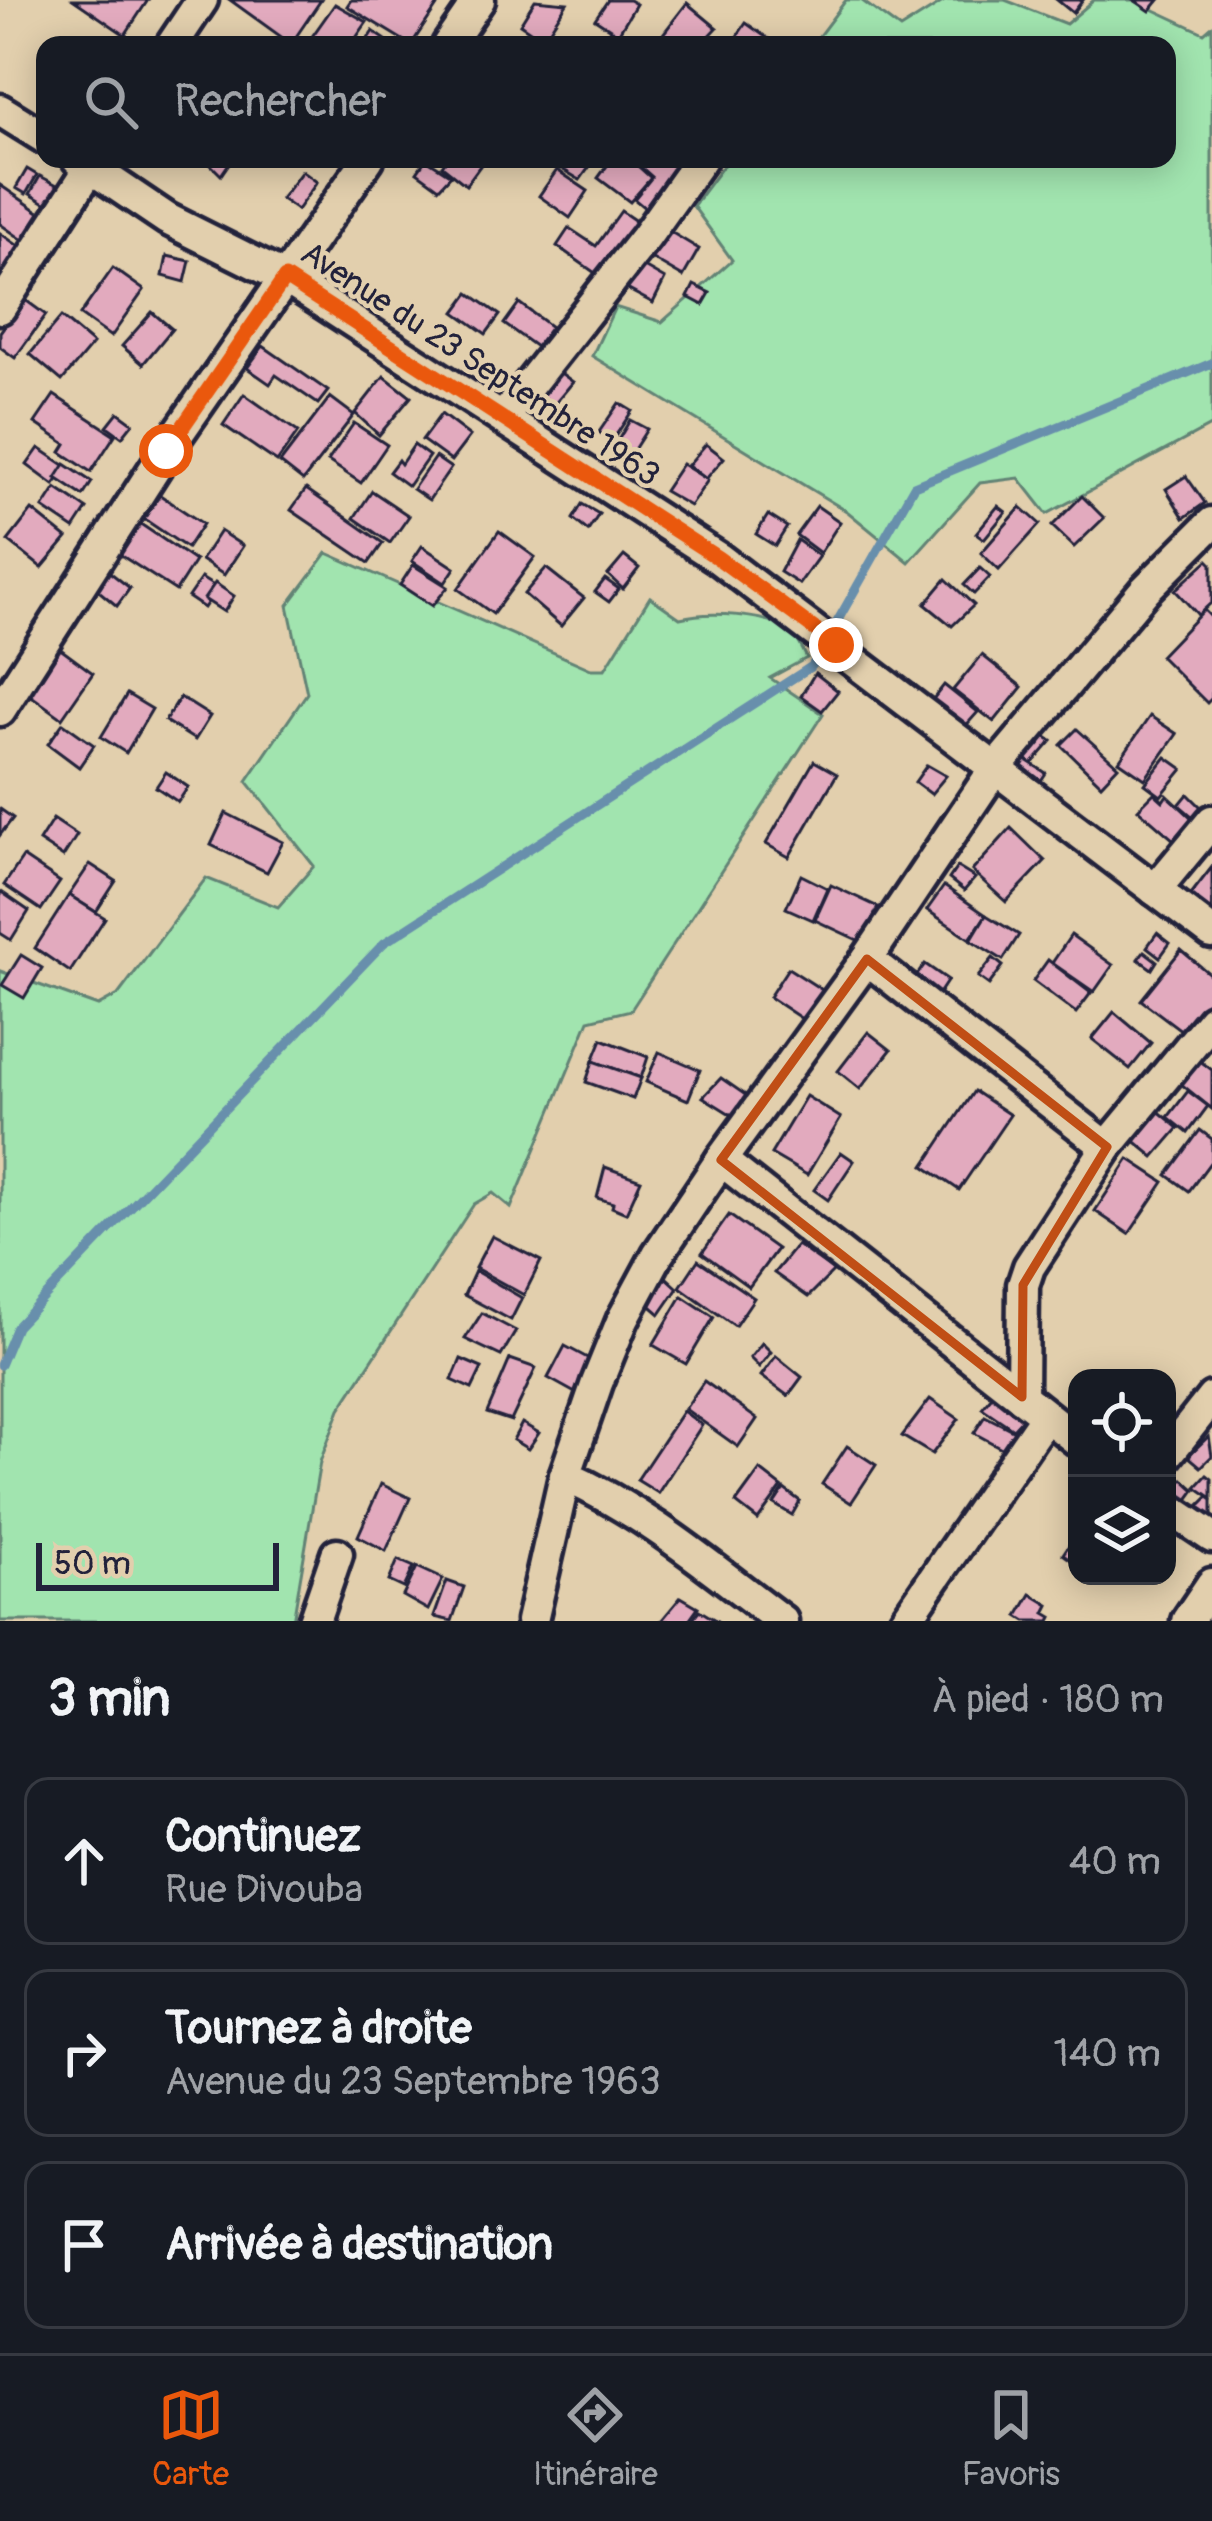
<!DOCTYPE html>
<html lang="fr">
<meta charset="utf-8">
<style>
body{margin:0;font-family:Pangolin,sans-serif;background:#242831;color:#f1f3f6}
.controls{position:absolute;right:36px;bottom:36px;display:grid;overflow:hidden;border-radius:24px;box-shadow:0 6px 30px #0003}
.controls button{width:108px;height:108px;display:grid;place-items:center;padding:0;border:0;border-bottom:3px solid #363941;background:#171b24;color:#f1f3f6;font:60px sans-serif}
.scale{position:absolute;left:36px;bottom:30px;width:243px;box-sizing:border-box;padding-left:12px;border:6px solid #22223b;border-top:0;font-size:33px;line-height:42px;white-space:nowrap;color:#22223b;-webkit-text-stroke:9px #e2cfad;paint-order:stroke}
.stop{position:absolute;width:36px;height:36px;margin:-27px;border:9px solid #ea580c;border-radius:50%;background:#fff}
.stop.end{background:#ea580c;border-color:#fff;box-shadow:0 3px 12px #0008}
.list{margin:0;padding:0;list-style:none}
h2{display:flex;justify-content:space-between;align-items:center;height:156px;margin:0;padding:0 48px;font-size:51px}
h2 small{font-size:39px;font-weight:400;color:#9ea1a6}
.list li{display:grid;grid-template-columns:78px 1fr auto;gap:36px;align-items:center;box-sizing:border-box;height:168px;margin:0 24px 24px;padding:0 24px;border:3px solid #363941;border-radius:24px}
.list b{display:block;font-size:45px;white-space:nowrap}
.list p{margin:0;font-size:39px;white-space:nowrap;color:#9ea1a6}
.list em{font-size:39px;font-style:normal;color:#9ea1a6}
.icon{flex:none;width:66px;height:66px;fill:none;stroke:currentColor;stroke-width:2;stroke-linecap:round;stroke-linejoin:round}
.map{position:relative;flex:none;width:1212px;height:1621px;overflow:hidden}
.search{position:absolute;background:#171b24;box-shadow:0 6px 30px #0003;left:36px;right:36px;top:36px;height:132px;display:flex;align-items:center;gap:30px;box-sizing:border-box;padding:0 42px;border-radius:24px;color:#9ea1a6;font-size:45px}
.sheet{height:732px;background:#171b24}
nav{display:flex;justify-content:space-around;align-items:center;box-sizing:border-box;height:168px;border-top:3px solid #363941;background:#171b24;font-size:33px;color:#9ea1a6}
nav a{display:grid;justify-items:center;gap:6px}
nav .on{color:#ea580c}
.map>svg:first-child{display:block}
</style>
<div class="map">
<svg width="1212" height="1621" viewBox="0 0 1212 1621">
<rect width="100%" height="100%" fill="#e2cfad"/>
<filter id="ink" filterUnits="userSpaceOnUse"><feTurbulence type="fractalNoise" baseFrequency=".00833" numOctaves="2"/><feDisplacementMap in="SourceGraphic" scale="24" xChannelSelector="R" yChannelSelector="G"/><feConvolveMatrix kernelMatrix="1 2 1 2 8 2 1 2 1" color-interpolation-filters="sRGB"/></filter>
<g filter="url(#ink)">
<g fill="#a1e4af" stroke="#628375" stroke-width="3">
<path d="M846,0H861L900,29L946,0H1005L1066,24L1094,0H1133L1204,33L1212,26V425L1047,514L1019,478L980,483L909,562L848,512L592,356L615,307L662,322L732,260L693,206L728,159H1167V45H812Z"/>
<path d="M327,553L591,669H605L650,597L680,618C707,611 770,613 792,633C798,638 803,651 807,658L770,678L823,714L631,1010L589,1020L511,1208L493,1193L474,1204L340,1409L320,1462L293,1621H0V971L98,1006L118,995L206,878L278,907L314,866L247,781L307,693L288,605Z"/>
</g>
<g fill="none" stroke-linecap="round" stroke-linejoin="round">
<path stroke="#678fac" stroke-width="9" d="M0,1365L16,1327L384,943L812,666L914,486L1212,363"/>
</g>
<g fill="#e2aabe" stroke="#22223b" stroke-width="3">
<path d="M74,0H148L125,35Z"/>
<path d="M230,0H321L291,44Z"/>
<path d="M351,0H441L411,45L347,6Z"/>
<path d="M535,0L567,3L543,40L520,24Z"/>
<path d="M608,0H629L636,4L618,34L595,19Z"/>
<path d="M1057,0H1083L1073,13Z"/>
<path d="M1134,0H1159L1150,11Z"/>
<path d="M687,3L717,28L701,45L694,41L691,45H676L663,34Z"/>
<path d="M335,4L367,22L351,45H306Z"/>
<path d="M746,23L773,42L771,45H731Z"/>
<path d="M373,31L393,45H364Z"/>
<path d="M609,31L636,45H600Z"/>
<path d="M205,159H232L221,175Z"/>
<path d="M426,159L451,175L439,188L417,172Z"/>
<path d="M447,159H485L466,185L442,166Z"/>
<path d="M569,159H580L590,166L580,180L562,169Z"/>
<path d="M612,159H630L651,178L630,202L598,178Z"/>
<path d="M632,159H690L652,214L634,199L652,177Z"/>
<path d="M27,169L37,175L26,194L16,188Z"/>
<path d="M557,170L588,191L570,218L539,196Z"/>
<path d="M302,171L317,182L297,210L281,199Z"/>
<path d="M40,176L63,188L52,207L30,194Z"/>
<path d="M0,185L48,218L30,245L0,224Z"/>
<path d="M621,211L643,226L605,280L557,246L569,228L596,246Z"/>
<path d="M664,228L699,249L683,277L647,256Z"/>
<path d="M0,233L20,247L0,275Z"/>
<path d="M167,256L190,261L185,282L163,276Z"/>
<path d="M637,263L665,279L653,303L625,288Z"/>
<path d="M113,268L144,290L111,337L80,315Z"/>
<path d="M694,285L710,293L703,305L688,297Z"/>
<path d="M469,293L500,315L486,334L455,312Z"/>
<path d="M24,299L46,315L15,358L0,347V332Z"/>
<path d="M519,303L551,327L536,347L504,324Z"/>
<path d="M152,312L172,329L143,364L122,346Z"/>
<path d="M61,317L93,344L62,381L30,354Z"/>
<path d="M263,346L328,391L318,404L276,375L270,384L247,368Z"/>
<path d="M558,371L573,382L553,406L539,394Z"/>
<path d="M384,376L411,397L379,435L355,413Z"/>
<path d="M244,394L298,432L277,462L223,425Z"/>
<path d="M54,395L115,435L91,472L61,452L66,444L35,423Z"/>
<path d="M330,397L354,415L303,481L280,463Z"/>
<path d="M619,403L632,411L612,441L599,432Z"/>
<path d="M118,412L133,423L122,437L107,426Z"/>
<path d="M441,414L470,436L451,461L422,440Z"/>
<path d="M630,420L647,429L626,462L611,452Z"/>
<path d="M354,423L387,445L361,483L328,461Z"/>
<path d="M706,444L724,458L706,479L688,465Z"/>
<path d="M414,445L429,456L408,486L389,472L398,460L401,464Z"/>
<path d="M39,448L67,467L54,485L27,465Z"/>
<path d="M435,457L451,468L429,500L413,489Z"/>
<path d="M65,464L92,482L83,496L56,478Z"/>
<path d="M682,464L708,480L690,506L664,491Z"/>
<path d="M1186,476L1205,503L1184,518L1166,489Z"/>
<path d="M56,488L87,509L74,529L43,508Z"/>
<path d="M306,489L383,543L369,563L291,510Z"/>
<path d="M372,491L409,516L390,543L354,518Z"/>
<path d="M160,495L203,524L187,548L144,519Z"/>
<path d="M1082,496L1104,518L1074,547L1052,526Z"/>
<path d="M582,504L599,514L588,531L573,519Z"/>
<path d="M817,506L840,522L820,553L796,535Z"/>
<path d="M998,506L1006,512L984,539L976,533Z"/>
<path d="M1021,507L1040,524L999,570L981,553Z"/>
<path d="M32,510L67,538L42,568L8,541Z"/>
<path d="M768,515L787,527L775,546L756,534Z"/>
<path d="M139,523L195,561L176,591L119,554Z"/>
<path d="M220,531L243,546L224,575L201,560Z"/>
<path d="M499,531L535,557L493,614L458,589Z"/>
<path d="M797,540L819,556L799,584L780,572Z"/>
<path d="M422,546L455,568L445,583L412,561Z"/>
<path d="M624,556L639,568L623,589L608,575Z"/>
<path d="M1208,560L1212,564V602L1198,615L1175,590Z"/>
<path d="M413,565L448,587L432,606L400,585Z"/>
<path d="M546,568L584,598L561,626L524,594Z"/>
<path d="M980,568L990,577L974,594L964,585Z"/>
<path d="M107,570L130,588L117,606L94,587Z"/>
<path d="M201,578L217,588L204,608L188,597Z"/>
<path d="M605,579L619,589L609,602L595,592Z"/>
<path d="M946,579L974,605L952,626L925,604Z"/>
<path d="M215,583L234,596L224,612L204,599Z"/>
<path d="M1204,610L1212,618V698L1207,703L1160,656Z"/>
<path d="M55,645L93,673L62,718L23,690Z"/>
<path d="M982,655L1022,687L994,722L953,690Z"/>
<path d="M815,673L838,691L822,711L801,696Z"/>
<path d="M944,685L978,712L962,730L926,708Z"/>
<path d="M127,694L152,709L126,753L101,737Z"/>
<path d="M180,697L210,716L195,740L165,721Z"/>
<path d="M1150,716L1177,734L1145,779L1119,761Z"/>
<path d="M63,723L94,745L79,767L48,744Z"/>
<path d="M1077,729L1118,766L1101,784L1061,745Z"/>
<path d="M1038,731L1052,741L1032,764L1020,754Z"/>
<path d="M1166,757L1183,769L1161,796L1145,784Z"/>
<path d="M1026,760L1046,773L1038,785L1019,770Z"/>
<path d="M814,761L837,774L789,857L766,844Z"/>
<path d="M927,765L946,776L931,794L915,782Z"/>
<path d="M166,772L188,787L178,802L156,787Z"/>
<path d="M1154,793L1163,801L1167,795L1195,821L1175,841L1138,809Z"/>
<path d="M1188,794L1202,808L1193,817L1179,805Z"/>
<path d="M0,809L13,818L0,835Z"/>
<path d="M226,813L283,842L267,872L211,845Z"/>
<path d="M53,819L77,835L63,857L39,841Z"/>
<path d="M1011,828L1045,861L1006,902L972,871Z"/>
<path d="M23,857L60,882L41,910L4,885Z"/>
<path d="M90,864L116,881L96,912L69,895Z"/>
<path d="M957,867L975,878L964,891L949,879Z"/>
<path d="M1212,867V917L1188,898Z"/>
<path d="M801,875L827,888L813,920L786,908Z"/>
<path d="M831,885L878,907L862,942L815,920Z"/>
<path d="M944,886L986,915L970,939L927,910Z"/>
<path d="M0,891L29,911L11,940L0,933Z"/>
<path d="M69,895L105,918L70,972L35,948Z"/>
<path d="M986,915L1019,935L1003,960L971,940Z"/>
<path d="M1157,933L1170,943L1160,957L1147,947Z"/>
<path d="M1071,935L1113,965L1094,992L1052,963Z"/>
<path d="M1181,950L1212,976V1010L1190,1037L1141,1000Z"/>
<path d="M1144,951L1157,961L1152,969L1138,959Z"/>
<path d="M21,955L42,968L24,998L2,985Z"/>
<path d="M993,958L1003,966L989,985L978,977Z"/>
<path d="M1048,960L1091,993L1076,1013L1033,981Z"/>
<path d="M925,964L948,980L938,995L915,978Z"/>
<path d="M788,968L830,995L811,1025L769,997Z"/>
<path d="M1114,1012L1151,1043L1130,1069L1092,1039Z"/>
<path d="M868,1032L891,1050L860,1089L838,1071Z"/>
<path d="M602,1039L648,1057L641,1078L593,1061Z"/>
<path d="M659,1052L700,1070L688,1100L646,1082Z"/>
<path d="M1199,1060L1212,1070V1109L1181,1084Z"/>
<path d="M593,1061L641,1078L633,1099L586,1082Z"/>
<path d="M721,1078L747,1096L732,1115L703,1097Z"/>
<path d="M974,1091L1010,1115L959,1190L924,1166Z"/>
<path d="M1188,1091L1208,1106L1188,1133L1168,1117Z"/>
<path d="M806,1096L841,1118L807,1175L771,1154Z"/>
<path d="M1157,1110L1179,1128L1154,1157L1132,1139Z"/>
<path d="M1200,1130L1212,1139V1160L1189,1191L1167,1175Z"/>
<path d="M841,1152L854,1161L828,1200L814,1190Z"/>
<path d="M1129,1159L1164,1182L1129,1234L1095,1211Z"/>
<path d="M605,1167L641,1180L626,1213L612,1207L613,1203L597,1198Z"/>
<path d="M729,1215L777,1249L749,1287L702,1253Z"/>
<path d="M492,1236L541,1261L524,1295L475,1268Z"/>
<path d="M797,1245L834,1271L808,1297L774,1273Z"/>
<path d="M698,1260L754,1298L735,1326L680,1287Z"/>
<path d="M475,1271L522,1298L511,1320L464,1295Z"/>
<path d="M666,1277L678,1288L660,1314L646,1302Z"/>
<path d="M682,1296L714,1317L686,1364L653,1345Z"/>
<path d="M482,1313L516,1331L501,1356L465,1339Z"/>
<path d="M762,1343L771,1352L759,1367L750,1358Z"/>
<path d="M565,1346L595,1362L577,1394L548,1378Z"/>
<path d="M776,1356L802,1377L788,1396L761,1376Z"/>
<path d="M461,1359L482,1368L472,1389L452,1380Z"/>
<path d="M510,1359L536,1368L511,1421L487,1413Z"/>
<path d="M704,1381L757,1419L738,1447L685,1409Z"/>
<path d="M996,1391L1024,1417L1013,1429L982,1408Z"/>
<path d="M930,1399L959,1419L932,1454L902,1436Z"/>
<path d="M683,1411L702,1425L658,1493L637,1480Z"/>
<path d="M985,1416L1018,1433L1007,1451L974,1433Z"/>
<path d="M522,1423L539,1433L528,1449L513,1440Z"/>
<path d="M1209,1436L1212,1456L1201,1467L1188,1456Z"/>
<path d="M847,1446L876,1465L851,1503L822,1484Z"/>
<path d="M760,1470L782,1487L758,1520L736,1503Z"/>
<path d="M1207,1475L1212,1479V1498L1196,1487Z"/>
<path d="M1183,1479L1195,1490L1179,1512L1167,1498Z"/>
<path d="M381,1484L410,1498L386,1551L358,1536Z"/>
<path d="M784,1489L800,1501L792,1515L774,1504Z"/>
<path d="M1208,1497L1212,1500V1520L1197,1508Z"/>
<path d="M1077,1533V1564L1063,1554Z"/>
<path d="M398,1560L414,1567L404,1588L389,1581Z"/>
<path d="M417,1567L443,1579L428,1610L403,1596Z"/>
<path d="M447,1581L464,1587L452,1621L434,1617Z"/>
<path d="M1031,1594L1049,1605L1045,1613L1052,1617L1050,1621H1026L1018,1616Z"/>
<path d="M681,1597L698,1607L688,1621H661Z"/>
<path d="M699,1610L717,1621H691Z"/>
</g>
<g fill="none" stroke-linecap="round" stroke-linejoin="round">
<g stroke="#22223b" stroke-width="39">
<g id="street">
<path d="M172,45L202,0"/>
<path d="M448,45L479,0"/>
<path d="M0,110L45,138"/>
<path d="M78,159L167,219L285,278L718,558L1212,933"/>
<path d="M0,308L96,159"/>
<path d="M503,418L645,238L701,159"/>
<path d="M0,710L166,451L368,159"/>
<path d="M1155,890L1212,821"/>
<path d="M867,959L1107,1147"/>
<path d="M721,1160L1077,1440"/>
<path d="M1022,1397L1023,1285L1029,1267L1107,1147L1212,1020"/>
<path d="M1167,1455L1212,1398"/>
<path d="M565,1476C646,1512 711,1568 782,1621"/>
<path d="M1167,1507L1212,1537"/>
<path d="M314,1621L337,1554"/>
<path d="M532,1621L565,1476L597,1383L623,1319L658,1254L721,1160L867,959L994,770L1145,590L1212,523"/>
<path d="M905,1621L1046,1416"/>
<path d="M1187,1621L1212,1584"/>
</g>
</g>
<use href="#street" stroke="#e2cfad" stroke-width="30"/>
</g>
</g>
<g fill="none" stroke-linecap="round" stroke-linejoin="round" filter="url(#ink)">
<path stroke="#ea580c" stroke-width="15" d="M166,451L285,278L718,558L836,645"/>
</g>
<path fill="none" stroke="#c04e15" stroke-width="9" stroke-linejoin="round" d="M867,959L1107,1147L1023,1285L1022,1397L721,1160Z"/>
<g text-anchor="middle" stroke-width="9" stroke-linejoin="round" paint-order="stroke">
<g font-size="33" fill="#22223b" stroke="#e2cfad">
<text transform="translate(481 363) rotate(33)" y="12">Avenue du 23 Septembre 1963</text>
</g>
</g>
</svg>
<div class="controls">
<button><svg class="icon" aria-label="locate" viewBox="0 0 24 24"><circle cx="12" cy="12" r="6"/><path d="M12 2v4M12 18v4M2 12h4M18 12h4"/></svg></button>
<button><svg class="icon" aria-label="layers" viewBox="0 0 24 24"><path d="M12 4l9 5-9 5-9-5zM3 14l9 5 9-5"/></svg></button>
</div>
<div class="scale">50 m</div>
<div class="stop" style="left:166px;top:451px"></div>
<div class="stop end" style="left:836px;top:645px"></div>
<div class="search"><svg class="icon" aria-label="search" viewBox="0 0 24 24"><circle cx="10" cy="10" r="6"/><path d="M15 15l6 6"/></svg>Rechercher</div>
</div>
<section class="sheet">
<h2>3 min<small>À pied · 180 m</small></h2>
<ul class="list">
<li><svg class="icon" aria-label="ahead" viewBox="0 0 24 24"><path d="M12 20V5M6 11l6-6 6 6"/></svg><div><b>Continuez</b><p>Rue Divouba</p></div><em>40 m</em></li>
<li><svg class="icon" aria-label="right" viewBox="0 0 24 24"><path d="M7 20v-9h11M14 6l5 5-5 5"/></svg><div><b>Tournez à droite</b><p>Avenue du 23 Septembre 1963</p></div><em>140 m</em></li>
<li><svg class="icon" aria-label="arrive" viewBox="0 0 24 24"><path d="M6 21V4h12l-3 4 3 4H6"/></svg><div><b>Arrivée à destination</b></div></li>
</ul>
</section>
<nav>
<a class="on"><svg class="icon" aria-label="map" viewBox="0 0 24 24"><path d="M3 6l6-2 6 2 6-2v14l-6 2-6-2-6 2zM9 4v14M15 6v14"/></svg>Carte</a>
<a><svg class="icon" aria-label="directions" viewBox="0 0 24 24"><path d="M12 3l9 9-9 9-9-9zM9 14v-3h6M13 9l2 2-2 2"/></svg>Itinéraire</a>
<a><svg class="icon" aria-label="saved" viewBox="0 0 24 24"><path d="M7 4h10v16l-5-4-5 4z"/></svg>Favoris</a>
</nav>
